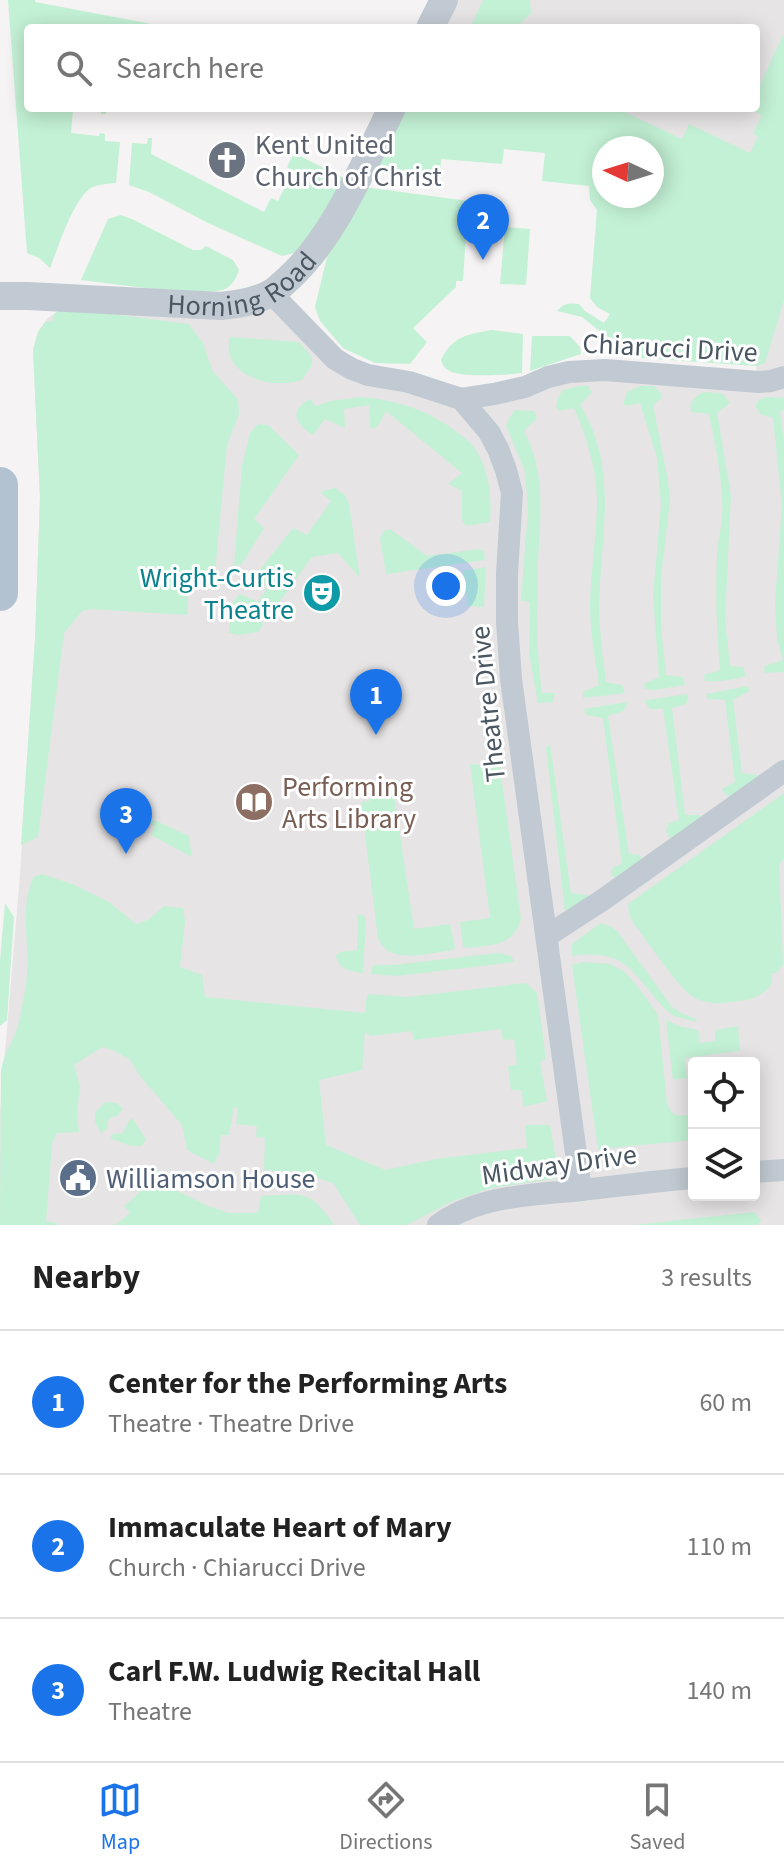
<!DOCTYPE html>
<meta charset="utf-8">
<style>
body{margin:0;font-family:"Source Sans 3",sans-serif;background:#f2f2f2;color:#222}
.controls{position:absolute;right:24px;bottom:24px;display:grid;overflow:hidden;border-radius:8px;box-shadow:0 4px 20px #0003}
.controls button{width:72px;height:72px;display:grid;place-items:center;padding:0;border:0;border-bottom:2px solid #e0e0e0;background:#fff;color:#222;font:40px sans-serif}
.compass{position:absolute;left:592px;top:136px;width:72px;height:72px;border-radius:50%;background:#fff;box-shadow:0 4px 20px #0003;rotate:274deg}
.you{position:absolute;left:446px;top:586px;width:28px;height:28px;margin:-20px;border:6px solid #fff;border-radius:50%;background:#1a73e8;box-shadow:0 0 0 12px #1a73e833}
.badge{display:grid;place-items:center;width:52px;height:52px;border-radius:50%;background:#1a73e8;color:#fff;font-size:26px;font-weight:700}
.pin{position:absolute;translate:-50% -66px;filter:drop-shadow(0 2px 4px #0008)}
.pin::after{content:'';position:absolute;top:42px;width:28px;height:24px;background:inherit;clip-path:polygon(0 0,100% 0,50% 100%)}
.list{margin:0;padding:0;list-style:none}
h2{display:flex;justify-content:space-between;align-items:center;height:104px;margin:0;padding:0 32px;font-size:34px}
h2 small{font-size:26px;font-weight:400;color:#767676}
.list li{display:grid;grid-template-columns:52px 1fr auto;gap:24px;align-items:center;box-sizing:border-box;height:144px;padding:0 32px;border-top:2px solid #e0e0e0}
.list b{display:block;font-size:30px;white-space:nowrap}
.list p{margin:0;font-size:26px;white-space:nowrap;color:#767676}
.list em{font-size:26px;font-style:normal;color:#767676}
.icon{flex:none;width:44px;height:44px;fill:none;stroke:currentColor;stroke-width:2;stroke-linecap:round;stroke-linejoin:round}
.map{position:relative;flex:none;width:784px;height:1225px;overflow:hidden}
.search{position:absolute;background:#fff;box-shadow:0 4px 20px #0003;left:24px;right:24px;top:24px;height:88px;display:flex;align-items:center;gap:20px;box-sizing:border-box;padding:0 28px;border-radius:8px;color:#767676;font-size:30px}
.sheet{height:536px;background:#fff}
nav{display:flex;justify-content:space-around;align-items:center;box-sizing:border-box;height:112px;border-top:2px solid #e0e0e0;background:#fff;font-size:22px;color:#767676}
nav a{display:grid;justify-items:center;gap:4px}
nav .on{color:#1a73e8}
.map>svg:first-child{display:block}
</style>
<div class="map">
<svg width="784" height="1225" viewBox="0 0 784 1225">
<rect width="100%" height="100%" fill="#f5f3f3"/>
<path fill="#e6e4e5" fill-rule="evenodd" d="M443,0H784V1225H0V1112L20,875L35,639L40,498L33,350L38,332L48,318L64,308L271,293L335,359L461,399L548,377L758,381L756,366L652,148L410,108H756V28H430ZM694,1063H754V1195H694Z"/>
<g fill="#c3f1d5" fill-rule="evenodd">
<path d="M8,0H35V2L157,25L156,28H28V108H107L106,114H101V112L73,110L71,133L99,136L100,133L105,134V141L120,142L116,183C105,184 94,184 86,192C71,207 58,248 50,268L39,258L27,253Z"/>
<path d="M483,0H530L531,13L516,28H470Z"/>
<path d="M784,33V300L765,363L756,366L627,357L626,352L582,317L557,311C564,303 569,303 579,304L585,311L604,323L610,314L597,307L590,298L597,210L590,200L589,186L542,181L545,153L504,149L502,164L441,159L440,175L373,170L402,108H616L682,139L689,124L750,153L758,136L753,134L761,117L759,113L751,111L750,108H756V93ZM604,148H652V196H604Z"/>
<path d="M148,138H152L151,154L264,212L271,198L278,201L293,171L287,167L294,153L344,178L316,229L294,253L282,256L208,223L149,192L129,185L132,143L147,144Z"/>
<path d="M364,187L468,201L463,281H456V287L413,328L427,342L410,364L375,363L343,348L320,321L315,307L327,257L359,190Z"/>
<path d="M121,215L132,219L193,250H201L206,246L233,260L239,270C237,277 232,286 225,289C206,298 107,283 81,280L108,219Z"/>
<path d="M505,227L530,229L526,285L500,284Z"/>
<path d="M64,308L189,324L203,343L212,370L238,400L239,414L227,445L215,571L189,575L187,615L91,609L82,611L64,633L38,837L21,845L35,639L40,498L33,350L38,332L46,321L52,322L54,314Z"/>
<path d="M492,330L523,334L522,373C506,375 469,377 455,373C447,371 443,367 441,360C452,336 469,334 492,330Z"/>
<path d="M532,336H570L580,347L581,354L530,371Z"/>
<path d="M230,337L299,342L312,357V365L302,380C272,390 220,376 230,337Z"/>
<path d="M580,386H588L592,392L580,405C619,468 601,534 599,603C599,629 603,656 606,682L622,685L625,693L583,698V692L599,685C595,658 590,632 590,604C591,569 597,533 597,498C596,466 586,436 574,408L559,411L556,408L558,398L563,390Z"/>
<path d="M640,386H653L662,394L661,399L653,405L668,480L670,501L661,577V627L666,675L683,677L685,685L654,690L645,689L644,684L659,677L653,596L661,504L657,458L640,403L627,406L623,404L627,392Z"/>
<path d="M706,392L723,394L730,403L717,413L731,495L725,620L730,666L743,667L746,676C733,680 718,682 705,681L704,675L720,670C717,632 715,595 717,557C717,544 721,532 722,520C724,485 716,448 709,414L692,412L690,406C694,398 697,393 706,392Z"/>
<path d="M361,397C395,400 425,409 453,429C459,434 467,439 472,445C489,466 492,496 490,522L466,526L462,520V491L448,484L462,473L386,411L377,427L373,429L370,426L369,405L344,409L345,428L325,419L313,435C295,424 288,410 311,399L315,406L331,401Z"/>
<path d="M766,397L784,398V410L780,412L784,441V672L764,673L765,666L783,660L777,639L775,603L782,505L773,418L760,414L755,406L759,400Z"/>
<path d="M515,410L534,411L537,418L524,431C547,476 540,515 538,563C537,607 536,649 542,693H555L553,702L538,703L529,653L530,602L521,601L528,510L525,471L506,426L509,418Z"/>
<path d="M258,424L268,425L299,455L254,519L264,528L242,564L234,566L242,466L250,433Z"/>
<path d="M335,488L345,495L349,504L360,578L338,553L312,557L276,607L270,606L261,617L263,625L258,632L239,635L229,633L231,604L240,594L258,602L268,587L255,576L293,528L307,535L331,501L320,492Z"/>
<path d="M390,529L427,556L479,549L484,551L485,560L386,574L380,538L384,531Z"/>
<path d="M486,567L484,607L468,606L463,571Z"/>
<path d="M748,686L749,691L733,700L742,773L757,775L759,783L739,799L726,795L722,789L735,782L725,700L708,699L706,694Z"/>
<path d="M687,694L688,699L686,704L672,708L685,815H699L700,818L676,838H670L666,831L668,823L679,820L663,709H650L645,702L647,700Z"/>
<path d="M627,702C627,714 617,712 608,716L629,854L639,855L645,861L623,880L612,876L611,871L614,867L622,864L603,718L586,715L584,709Z"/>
<path d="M550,744L571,893L587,895L589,899L576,913L565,911L546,748Z"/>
<path d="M470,764L500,767L521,919C513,947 491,945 466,948L463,946L460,922L490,918Z"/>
<path d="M393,788L414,929L450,924L455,948L452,950C429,953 388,966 378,938L361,802L370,801V791Z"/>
<path d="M784,793V858L779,865L783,965L776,973H772V984C760,998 750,1000 732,1002C720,1004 706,1004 695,998C679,990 647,940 634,924L630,916L628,904Z"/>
<path d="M154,820L189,836L192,857L151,835L154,826L149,823Z"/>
<path d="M42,874L72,884L109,902L136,924L148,920L164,906L183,908L185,922L180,967L202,975L205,997L365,1013L367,994L407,997L526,983L537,993L546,1059L540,1062L547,1101L523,1107L522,1090H511L508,1066L517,1065L514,1039L503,1040L501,1029L414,1040L412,1031L371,1036L365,1032L362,1070L319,1080L326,1145L385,1170L436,1159L527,1148L525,1125H550L559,1178L491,1188L453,1201L407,1225H360L333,1183L298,1172L264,1170L265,1138L256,1137L257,1126L236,1124L238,1108L234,1107L229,1135H221L219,1153L214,1164L187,1150L182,1125L139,1075L131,1061L115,1051L102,1047L74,1065L80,1086L77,1113L79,1132L57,1133L52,1144L46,1221L57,1223V1225H0L1,1071C4,1052 14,1041 18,1025C22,1009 25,992 27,976C30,946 19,904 34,877Z"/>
<path d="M5,903L14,917L7,1020L0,1026V961Z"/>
<path d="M358,915H363L366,919L363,973C351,971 339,970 336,956L340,952L357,950Z"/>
<path d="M601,923L610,926L617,931L672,1007L683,1014L696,1019L697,1022L674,1016L666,1010C632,975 629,948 572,956V944Z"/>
<path d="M499,953L511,956L515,962L397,976L371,974L373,965H393Z"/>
<path d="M583,962L610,964L625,972L638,987L658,1015L667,1103C673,1119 679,1116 694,1114V1140L598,1149L572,965Z"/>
<path d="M666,1020L679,1026L698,1030L700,1043L715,1041V1030L738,1026L740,1051L685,1058L687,1078L673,1080Z"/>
<path d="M105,1102L117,1103L123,1109L117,1116L111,1117L107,1122L108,1128L101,1133L95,1122V1113Z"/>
<path d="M132,1118L146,1139L142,1146H130L110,1138L113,1134L122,1133C127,1128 126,1123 132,1118Z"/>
<path d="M148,1168L164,1172L165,1185L208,1206L229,1213H258L261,1196C302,1194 310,1188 334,1225H112L118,1223L130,1213L124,1206C137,1196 149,1186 148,1168Z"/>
<path d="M754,1212L761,1220L758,1225H634Z"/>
</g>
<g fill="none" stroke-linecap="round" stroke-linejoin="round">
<g stroke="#c1cad2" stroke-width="22">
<path d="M271,293L335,359L352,369L368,375L409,382L461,399L489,432L498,449L506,470L512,493L507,573V622L511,679L581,1190"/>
<path d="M461,399L494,394L525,387L548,377L569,372L605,370L759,382L771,381L784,377"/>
<path d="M547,936L604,899L784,771"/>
<path d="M754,1172L784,1170"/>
<path d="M438,1225C479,1195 533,1195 582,1190C619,1186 656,1181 694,1178"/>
</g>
<g stroke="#c1cad2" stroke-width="28">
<path d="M430,28L444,0"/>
<path id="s1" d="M0,296H28L221,306C238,304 254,302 269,294C276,291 282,284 288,279C335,237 364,164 392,108"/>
</g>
<path stroke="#b3c2d1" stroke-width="36" d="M0,485V593"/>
</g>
<defs>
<g id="church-disc" transform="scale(2)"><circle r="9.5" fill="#6b7280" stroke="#fff"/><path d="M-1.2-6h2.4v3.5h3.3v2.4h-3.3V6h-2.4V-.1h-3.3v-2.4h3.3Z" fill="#fff"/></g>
<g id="theatre-disc" transform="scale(2)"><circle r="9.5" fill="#0f9aa8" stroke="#fff"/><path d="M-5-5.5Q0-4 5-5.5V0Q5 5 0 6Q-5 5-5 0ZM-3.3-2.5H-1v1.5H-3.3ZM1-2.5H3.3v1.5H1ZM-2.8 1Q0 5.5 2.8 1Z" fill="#fff"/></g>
<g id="library-disc" transform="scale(2)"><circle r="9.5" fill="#8d6e63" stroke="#fff"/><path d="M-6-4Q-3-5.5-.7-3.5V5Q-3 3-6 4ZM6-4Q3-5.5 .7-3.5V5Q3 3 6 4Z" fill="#fff"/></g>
<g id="civic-disc" transform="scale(2)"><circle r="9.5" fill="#5c6f8a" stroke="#fff"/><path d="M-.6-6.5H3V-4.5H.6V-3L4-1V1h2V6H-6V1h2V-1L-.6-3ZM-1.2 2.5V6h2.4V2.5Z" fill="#fff"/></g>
</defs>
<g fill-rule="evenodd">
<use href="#church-disc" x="227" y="160"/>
<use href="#theatre-disc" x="322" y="593"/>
<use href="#library-disc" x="254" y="802"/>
<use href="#civic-disc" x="78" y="1178"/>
</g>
<g text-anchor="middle" stroke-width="6" stroke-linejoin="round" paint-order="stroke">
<g font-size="28" fill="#5b616d" stroke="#fff" text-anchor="start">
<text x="255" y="154">Kent United<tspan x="255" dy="32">Church of Christ</tspan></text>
</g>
<g font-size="28" fill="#4a5661" stroke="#fff">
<text dy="10" stroke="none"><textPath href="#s1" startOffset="248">Horning Road</textPath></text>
<text transform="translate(670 347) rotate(3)" y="10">Chiarucci Drive</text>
<text transform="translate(487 704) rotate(-96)" y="10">Theatre Drive</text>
<text transform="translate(559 1164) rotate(-8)" y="10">Midway Drive</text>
</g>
<g font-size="28" fill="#0d838f" stroke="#fff" text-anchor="end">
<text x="294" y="587">Wright-Curtis<tspan x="294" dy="32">Theatre</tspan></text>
</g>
<g font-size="28" fill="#785e54" stroke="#fff" text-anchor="start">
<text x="282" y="796">Performing<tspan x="282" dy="32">Arts Library</tspan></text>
</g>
<g font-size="28" fill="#4e5e75" stroke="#fff" text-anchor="start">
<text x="106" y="1188">Williamson House</text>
</g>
</g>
</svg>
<div class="controls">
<button><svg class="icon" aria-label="locate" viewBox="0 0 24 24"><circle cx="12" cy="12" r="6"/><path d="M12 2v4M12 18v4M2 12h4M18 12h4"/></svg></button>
<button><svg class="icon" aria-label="layers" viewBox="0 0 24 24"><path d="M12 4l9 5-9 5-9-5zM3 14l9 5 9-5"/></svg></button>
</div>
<svg class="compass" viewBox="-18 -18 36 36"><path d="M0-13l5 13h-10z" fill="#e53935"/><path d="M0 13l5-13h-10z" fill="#767676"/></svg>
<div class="you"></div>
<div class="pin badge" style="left:376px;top:735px">1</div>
<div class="pin badge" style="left:483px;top:260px">2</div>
<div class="pin badge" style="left:126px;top:854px">3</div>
<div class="search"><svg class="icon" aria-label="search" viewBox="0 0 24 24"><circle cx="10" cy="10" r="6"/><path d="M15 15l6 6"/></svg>Search here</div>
</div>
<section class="sheet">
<h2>Nearby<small>3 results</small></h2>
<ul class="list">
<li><span class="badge">1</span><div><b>Center for the Performing Arts</b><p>Theatre · Theatre Drive</p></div><em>60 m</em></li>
<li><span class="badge">2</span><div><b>Immaculate Heart of Mary</b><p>Church · Chiarucci Drive</p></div><em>110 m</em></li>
<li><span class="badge">3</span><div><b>Carl F.W. Ludwig Recital Hall</b><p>Theatre</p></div><em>140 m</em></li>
</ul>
</section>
<nav>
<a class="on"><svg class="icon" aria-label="map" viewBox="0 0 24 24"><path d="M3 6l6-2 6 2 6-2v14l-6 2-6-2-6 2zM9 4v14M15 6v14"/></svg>Map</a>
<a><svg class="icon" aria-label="directions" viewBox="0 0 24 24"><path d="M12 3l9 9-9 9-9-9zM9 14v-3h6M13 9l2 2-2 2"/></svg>Directions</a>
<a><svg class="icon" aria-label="saved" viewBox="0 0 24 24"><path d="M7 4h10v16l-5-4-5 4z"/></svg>Saved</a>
</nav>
